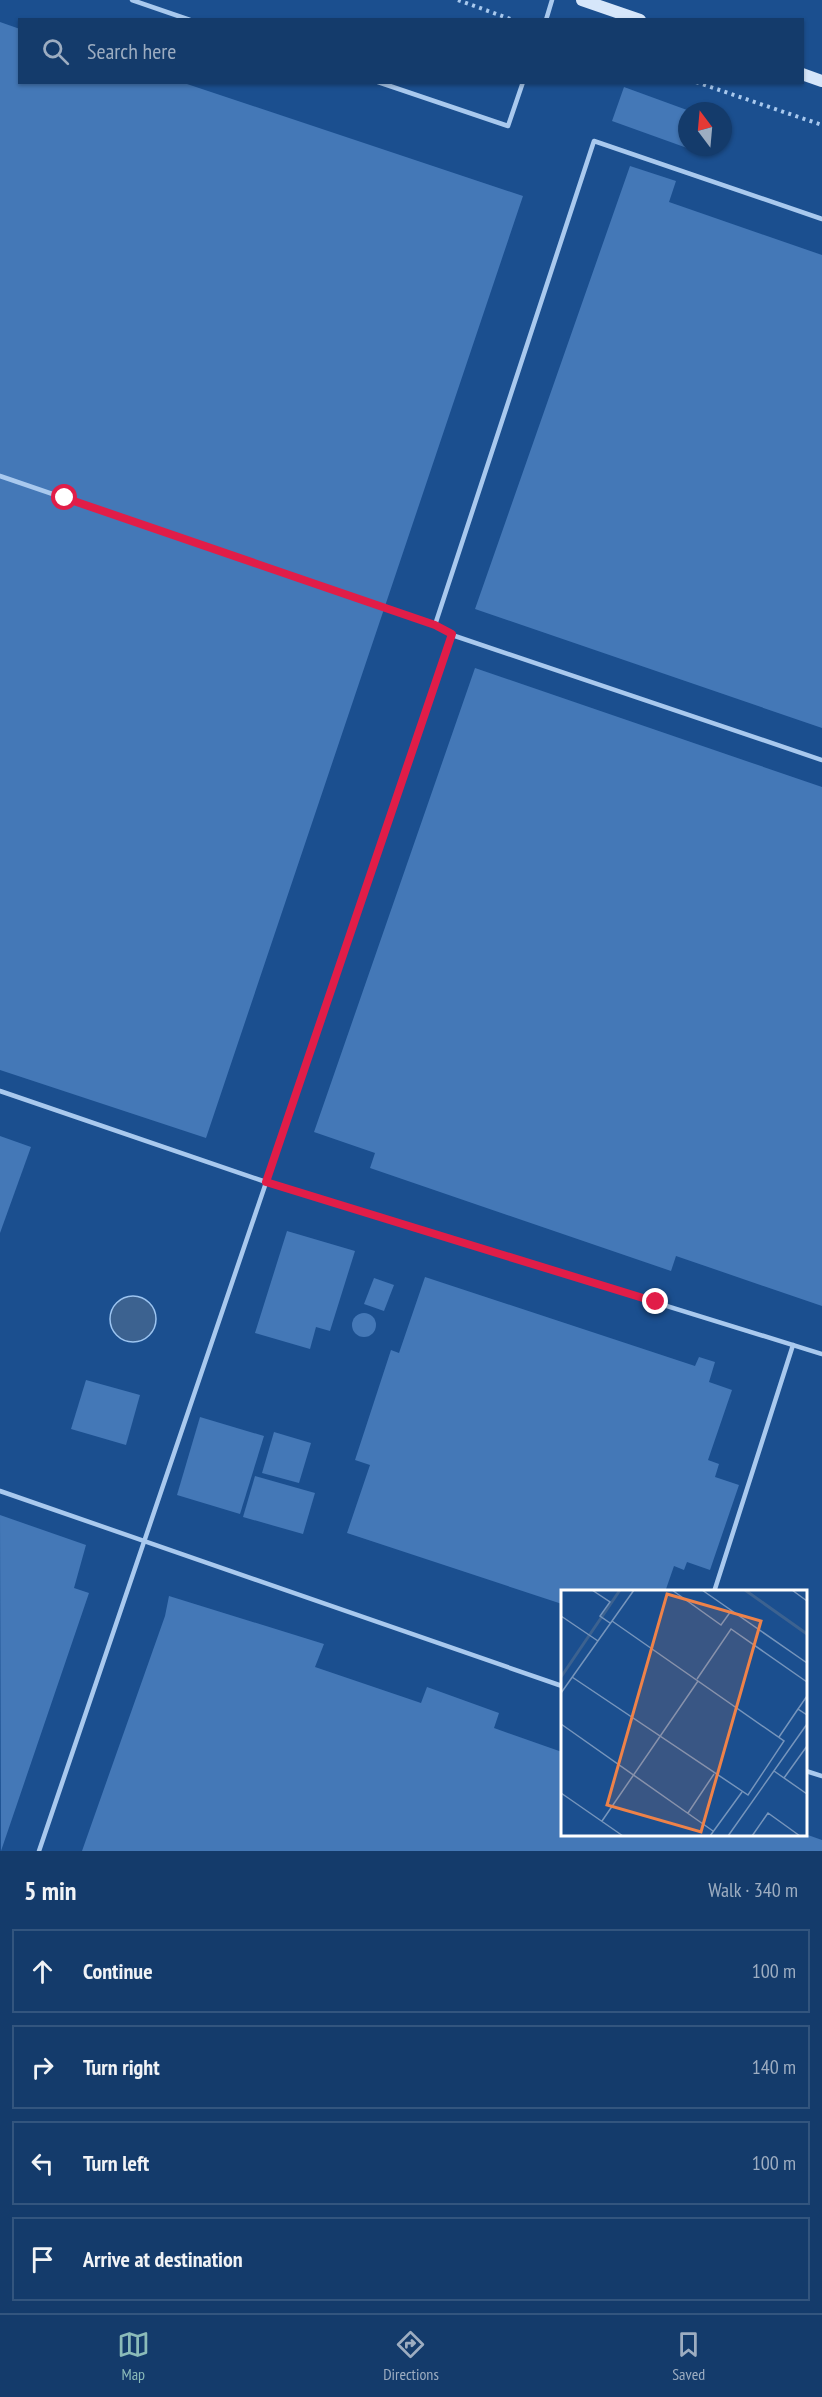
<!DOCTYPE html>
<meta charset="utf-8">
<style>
body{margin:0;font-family:"PT Sans Narrow",sans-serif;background:#214673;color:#f1f3f6}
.compass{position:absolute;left:678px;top:102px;width:54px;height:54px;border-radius:50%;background:#143b6b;box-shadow:0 2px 4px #0004;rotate:344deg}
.stop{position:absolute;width:18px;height:18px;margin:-14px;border:4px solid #e11d48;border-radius:50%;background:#fff}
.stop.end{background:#e11d48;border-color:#fff;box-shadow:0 2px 6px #0008}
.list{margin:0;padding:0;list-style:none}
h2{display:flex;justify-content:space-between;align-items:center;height:78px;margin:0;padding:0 24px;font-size:26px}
h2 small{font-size:20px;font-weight:400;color:#9dadc1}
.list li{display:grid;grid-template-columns:39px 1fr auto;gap:18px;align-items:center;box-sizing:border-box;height:84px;margin:0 12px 12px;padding:0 12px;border:2px solid #33557e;border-radius:0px}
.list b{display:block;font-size:22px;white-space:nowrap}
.list em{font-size:20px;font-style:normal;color:#9dadc1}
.icon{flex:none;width:33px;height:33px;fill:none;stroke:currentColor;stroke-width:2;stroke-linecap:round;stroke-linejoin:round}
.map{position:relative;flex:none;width:822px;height:1851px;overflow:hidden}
.search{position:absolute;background:#143b6b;box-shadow:0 2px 4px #0004;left:18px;right:18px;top:18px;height:66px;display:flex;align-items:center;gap:15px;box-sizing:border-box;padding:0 21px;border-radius:0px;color:#9dadc1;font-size:22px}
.sheet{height:462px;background:#143b6b}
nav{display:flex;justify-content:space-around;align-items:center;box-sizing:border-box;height:84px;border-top:2px solid #33557e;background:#143b6b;font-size:16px;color:#9dadc1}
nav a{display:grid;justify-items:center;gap:3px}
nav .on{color:#8bbbb9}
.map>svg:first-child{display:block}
</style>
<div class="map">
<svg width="822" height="1851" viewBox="0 0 822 1851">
<rect width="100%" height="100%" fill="#1b4f8f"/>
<circle fill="#3c6290" stroke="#9cc4f0" stroke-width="1.5" cx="133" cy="1319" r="23"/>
<g fill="#4478b7">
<path d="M0,22L20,29V82H181L523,196L206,1138L0,1070Z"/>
<path d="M624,87L687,110V147H703L701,153L612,121Z"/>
<path d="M630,166L676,181L669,202L822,255V728L475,609Z"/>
<path d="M475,668L822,787V1306L676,1256L671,1271L370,1168L375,1153L314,1132Z"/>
<path d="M0,1136L31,1147L0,1233Z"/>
<path d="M287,1231L355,1251L330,1331L316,1327L310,1349L255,1333Z"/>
<path d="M425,1277L695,1366L699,1357L715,1362L709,1382L732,1390L708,1460L719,1464L715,1477L739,1485L710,1570L687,1562L684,1570L674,1566L665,1592H562V1604L347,1533L370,1465L355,1460L391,1350L399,1353Z"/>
<path d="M374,1278L394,1285L384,1311L364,1304Z"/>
<circle cx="364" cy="1325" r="12"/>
<path d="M86,1380L140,1395L126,1445L71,1429Z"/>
<path d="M200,1417L264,1436L240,1514L177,1495Z"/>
<path d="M274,1432L311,1443L299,1483L262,1473Z"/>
<path d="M255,1476L315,1493L303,1534L243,1517Z"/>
<path d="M0,1515L86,1545L74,1588L89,1593L1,1851Z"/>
<path d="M169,1596L324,1644L315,1667L421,1703L427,1687L499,1713L494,1728L562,1752V1834H805L822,1840V1851H82L165,1616Z"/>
</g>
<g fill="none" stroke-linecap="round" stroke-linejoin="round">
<g stroke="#a9c9ee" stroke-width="4" stroke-dasharray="3 4.5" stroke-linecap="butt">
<path d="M458,0L513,20"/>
<path d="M696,82L822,125"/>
</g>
<g stroke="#a9c9ee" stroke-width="4.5">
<path d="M132,0L190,20"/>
<path d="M546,20L552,0"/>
<path d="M378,82L508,126L523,82"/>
<path d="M0,476L435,625L452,635L822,760"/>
<path d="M435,625L594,141L822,219"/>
<path d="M0,1091L266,1182L822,1354"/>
<path d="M0,1491L562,1686"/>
<path d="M714,1592L793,1345"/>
<path d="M806,1771L822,1776"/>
<path d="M39,1851L452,635"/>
</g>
<g stroke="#d6e6fa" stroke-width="12">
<path d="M582,0L640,20"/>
<path d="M802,74L822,81"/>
</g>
</g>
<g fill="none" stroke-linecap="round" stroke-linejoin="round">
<path stroke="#e11d48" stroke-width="8" d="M65,498L435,625L452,634L266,1182L656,1302"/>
</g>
<g transform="translate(561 1590)">
<rect width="246" height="246" fill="#1b4f8f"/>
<path fill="none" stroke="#3c6290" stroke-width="3" d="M184,0L246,44M0,87L59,0"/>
<path fill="none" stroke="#7695bc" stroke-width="1.5" d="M31,0L49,12L39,26L49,33M111,0L160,35L170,21M141,0L246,73M231,0L246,11M0,26L37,51M11,87L187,205L223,151L51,31M136,89L170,39L246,92M0,103L73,0M246,106L237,119L246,125M0,134L152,241M218,147L237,119M213,181L246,204M223,188L246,156M0,203L62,246M127,223L153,184M41,231L137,91M149,246L181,202M167,246L246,134M191,246L207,223L239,246"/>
<path fill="#ee8249" fill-opacity="0.15" stroke="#ee8249" stroke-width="3" d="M106,4L200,31L140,242L46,215Z"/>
<rect width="246" height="246" fill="none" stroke="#fff" stroke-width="3"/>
</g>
</svg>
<svg class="compass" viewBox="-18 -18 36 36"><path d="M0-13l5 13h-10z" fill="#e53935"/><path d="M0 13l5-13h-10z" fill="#9dadc1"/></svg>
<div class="stop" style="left:65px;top:498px"></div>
<div class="stop end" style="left:656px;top:1302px"></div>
<div class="search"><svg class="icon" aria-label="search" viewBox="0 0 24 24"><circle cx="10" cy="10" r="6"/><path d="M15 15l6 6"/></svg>Search here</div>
</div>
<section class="sheet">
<h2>5 min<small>Walk · 340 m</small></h2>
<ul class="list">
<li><svg class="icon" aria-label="ahead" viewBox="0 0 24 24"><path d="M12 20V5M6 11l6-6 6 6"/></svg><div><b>Continue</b></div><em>100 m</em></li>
<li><svg class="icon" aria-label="right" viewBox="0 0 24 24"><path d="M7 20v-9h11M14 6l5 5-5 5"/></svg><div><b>Turn right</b></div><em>140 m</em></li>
<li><svg class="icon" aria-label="left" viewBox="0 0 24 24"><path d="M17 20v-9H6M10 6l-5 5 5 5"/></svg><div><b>Turn left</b></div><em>100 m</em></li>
<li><svg class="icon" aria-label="arrive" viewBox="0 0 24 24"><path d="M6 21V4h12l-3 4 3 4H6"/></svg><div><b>Arrive at destination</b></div></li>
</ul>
</section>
<nav>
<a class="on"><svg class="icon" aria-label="map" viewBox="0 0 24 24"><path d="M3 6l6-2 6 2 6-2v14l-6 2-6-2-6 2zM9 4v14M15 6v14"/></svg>Map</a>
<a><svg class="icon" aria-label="directions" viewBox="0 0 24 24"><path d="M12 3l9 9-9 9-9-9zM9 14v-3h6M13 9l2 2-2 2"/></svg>Directions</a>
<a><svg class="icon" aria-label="saved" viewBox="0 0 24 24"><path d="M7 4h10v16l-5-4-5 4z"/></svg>Saved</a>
</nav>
